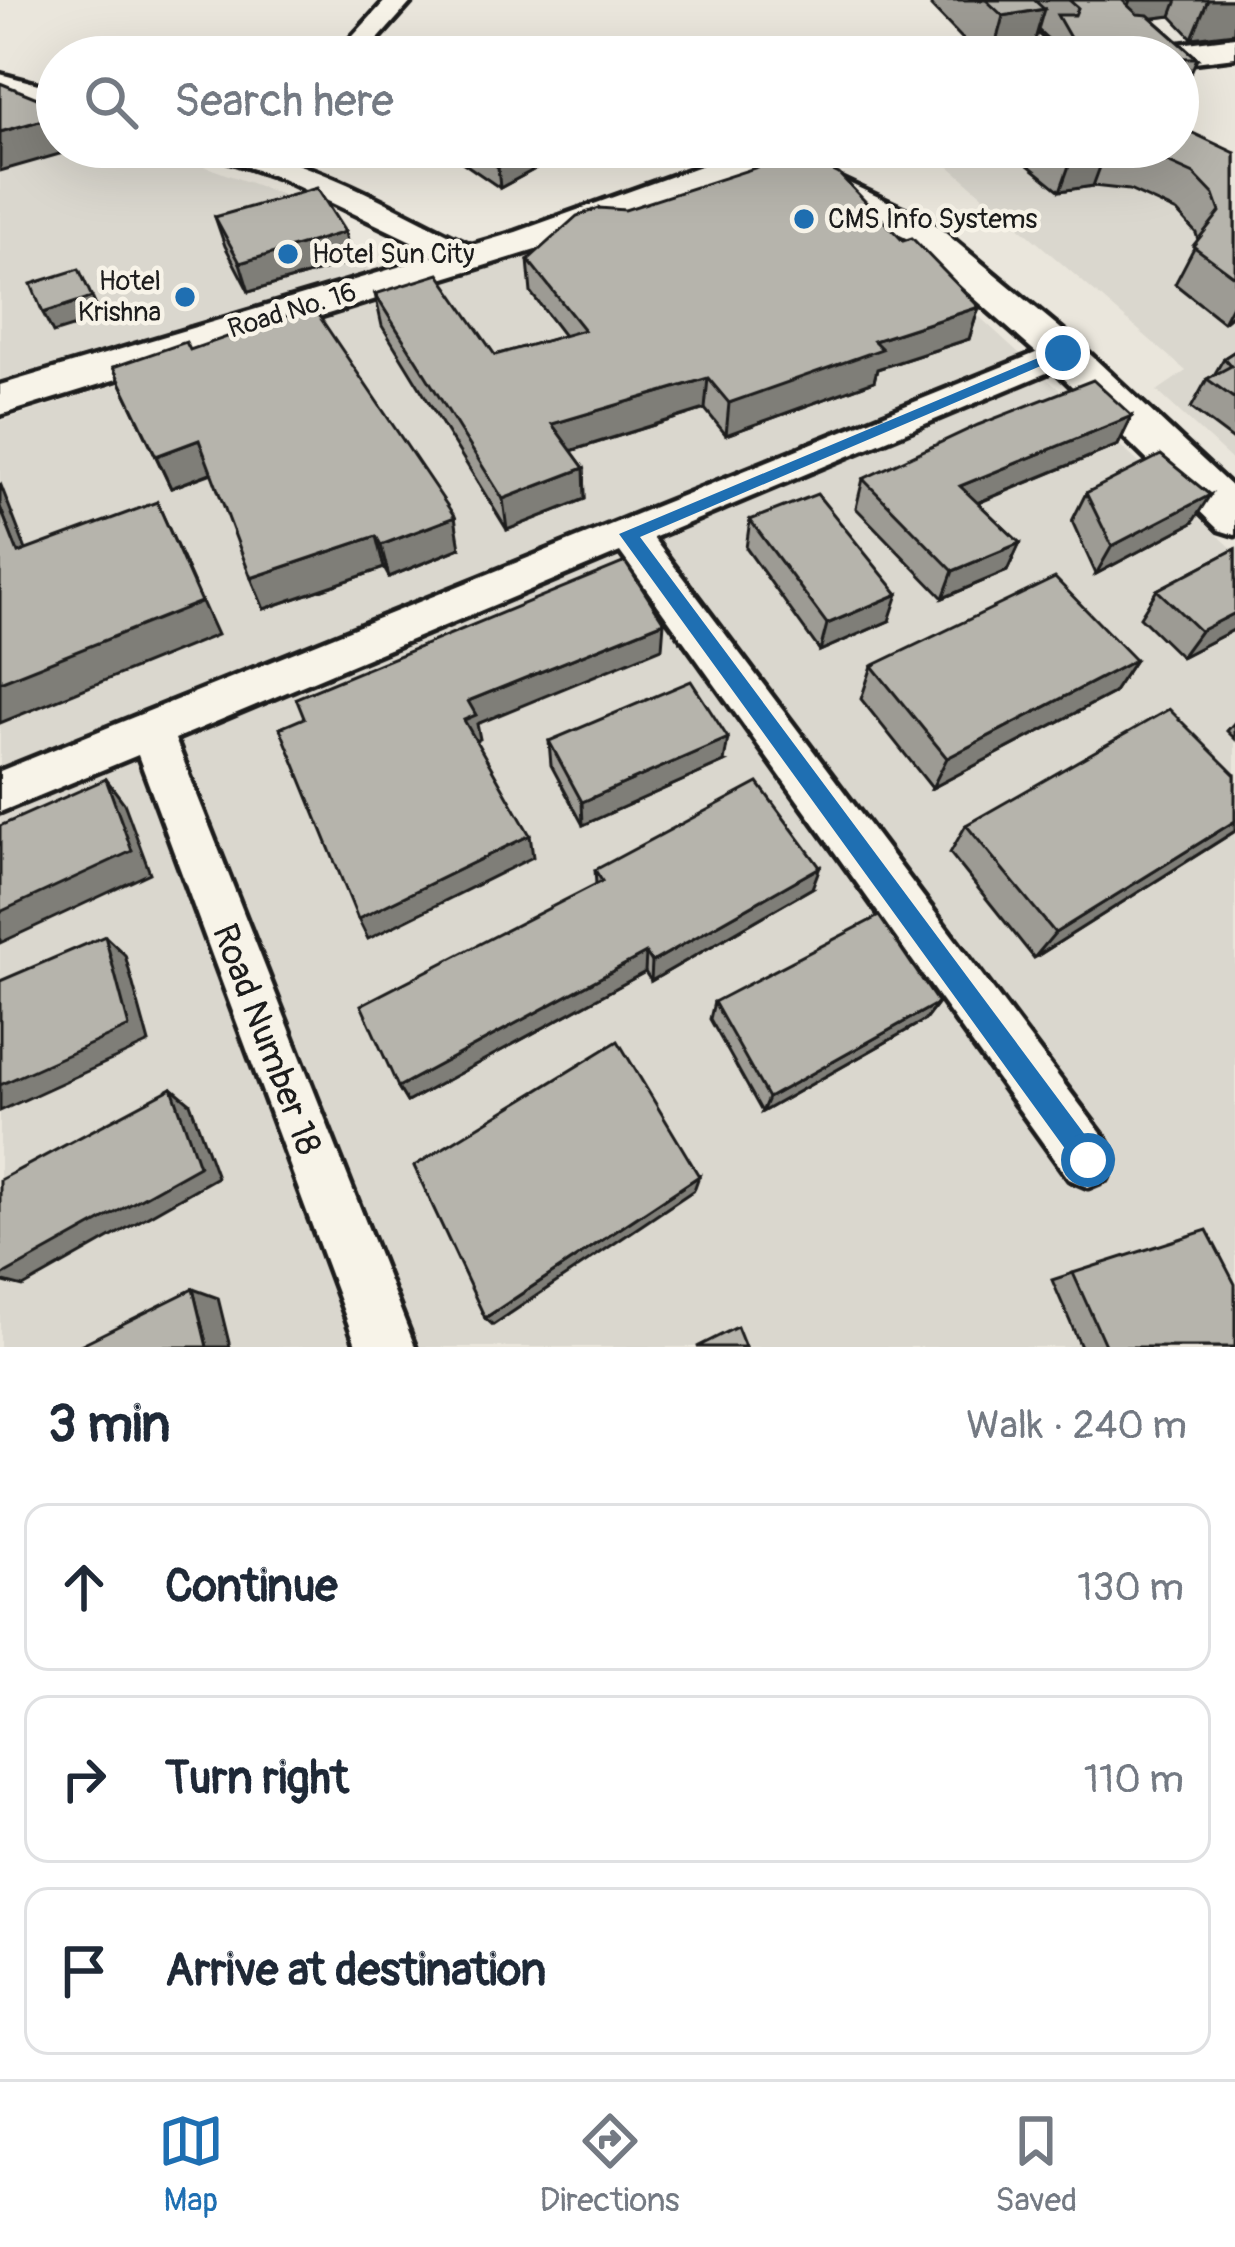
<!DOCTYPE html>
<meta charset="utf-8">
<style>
body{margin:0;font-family:Pangolin,sans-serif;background:#f6f6f7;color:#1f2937}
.stop{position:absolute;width:36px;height:36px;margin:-27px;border:9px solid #1f6fb2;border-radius:50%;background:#fff}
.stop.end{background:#1f6fb2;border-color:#fff;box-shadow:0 3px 12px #0008}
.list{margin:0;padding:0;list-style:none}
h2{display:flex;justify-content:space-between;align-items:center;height:156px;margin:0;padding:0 48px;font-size:51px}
h2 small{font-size:39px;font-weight:400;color:#747a83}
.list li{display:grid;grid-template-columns:78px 1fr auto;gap:36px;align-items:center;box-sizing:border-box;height:168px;margin:0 24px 24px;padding:0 24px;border:3px solid #e0e1e3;border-radius:24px}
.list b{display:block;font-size:45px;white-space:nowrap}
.list em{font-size:39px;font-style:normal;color:#747a83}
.icon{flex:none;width:66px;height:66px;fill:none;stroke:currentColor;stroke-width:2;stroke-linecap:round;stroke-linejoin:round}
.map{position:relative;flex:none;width:1235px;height:1347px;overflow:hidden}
.search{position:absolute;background:#fff;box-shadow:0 12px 48px #0002;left:36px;right:36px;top:36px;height:132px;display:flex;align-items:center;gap:30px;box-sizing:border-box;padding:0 42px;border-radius:66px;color:#747a83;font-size:45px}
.sheet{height:732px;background:#fff}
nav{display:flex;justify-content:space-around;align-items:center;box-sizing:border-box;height:168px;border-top:3px solid #e0e1e3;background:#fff;font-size:33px;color:#747a83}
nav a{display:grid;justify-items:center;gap:6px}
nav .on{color:#1f6fb2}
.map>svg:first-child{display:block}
</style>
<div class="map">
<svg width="1235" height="1347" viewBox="0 0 1235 1347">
<rect width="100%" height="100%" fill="#eae6dc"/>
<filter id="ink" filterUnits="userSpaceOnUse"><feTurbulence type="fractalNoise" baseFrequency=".00833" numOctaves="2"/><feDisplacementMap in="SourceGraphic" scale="24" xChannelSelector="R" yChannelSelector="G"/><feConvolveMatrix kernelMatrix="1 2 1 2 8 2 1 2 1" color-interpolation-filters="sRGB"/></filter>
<g filter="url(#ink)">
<g fill="#dad7ce">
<path d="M0,91L57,147H152L333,213L369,271L0,380Z"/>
<path d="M927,147H1178L1235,173V463L1157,391L1186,371Z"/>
<path d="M814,165L1235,551V1347H0V421Z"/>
</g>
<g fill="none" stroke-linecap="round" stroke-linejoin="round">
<g stroke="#1c1c1c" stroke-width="9">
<g id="minor">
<path d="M386,0H413L362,57H334Z"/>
<path d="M972,0H1000L1060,57H1032Z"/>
<path d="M0,74L57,89V106L0,90Z"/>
<path d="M203,147C300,147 394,210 481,250L486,257L481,264H459L280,178L207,153Z"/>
<path d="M1063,342L1075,345L1080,353L1075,361L653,538L1107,1141L1115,1160L1107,1179L1088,1187L1069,1179L620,552L175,739L415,1347H357L138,755L0,812V771Z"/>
</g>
</g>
<g stroke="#1c1c1c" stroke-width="9">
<g id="tertiary">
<path d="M1235,37V57L1178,64V57H1140L1156,47Z"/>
<path d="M753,147H804L798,154L542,248L0,415V385L516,232Z"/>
<path d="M808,164L932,222L1078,343L1235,490V535L1219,530L1048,363L906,238L795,183L790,175L795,167Z"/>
</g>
</g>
<use href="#minor" fill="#f7f3e8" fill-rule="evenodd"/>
<use href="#tertiary" fill="#f7f3e8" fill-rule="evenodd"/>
</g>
<g fill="#9d9b94" stroke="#1c1c1c" stroke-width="3">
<path d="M932,0H1235V34L1192,38L1171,16L1152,18L1197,58L1178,104V57H1044L1049,40L1038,30L1030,57H980L931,6Z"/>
<path d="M448,147H534L537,168L500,188L449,153Z"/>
<path d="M1022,147H1178L1235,153V312L1223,322L1175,284L1198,240L1196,233L1177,212L1129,190L1093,186L1060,191L1018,157Z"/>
<path d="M215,217L351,262L249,292L225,246Z"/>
<path d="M903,241L979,307L969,339L877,369L874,381L726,435L705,409L571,451L584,468L585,499L507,530L382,326L375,294L495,355L564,336L531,293L528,260Z"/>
<path d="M190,350L460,548L389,577L384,568L264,609L212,473L171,488L113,367Z"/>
<path d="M1235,351V441L1191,408L1207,379L1214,375L1224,358Z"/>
<path d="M1132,416L1118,445L978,503L1020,543L1007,571L943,598L856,508L863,479Z"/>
<path d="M1086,493L1192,523L1096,574L1072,521Z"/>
<path d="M750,520L889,621L820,651L746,548Z"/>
<path d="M1235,549V629L1181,657L1140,617L1157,590Z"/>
<path d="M1135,660L1113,693L932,788L861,699L872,666Z"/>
<path d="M1235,722V739L1227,731Z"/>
<path d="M549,741L724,762L583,825L551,765Z"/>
<path d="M1235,775L1234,832L1034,958L950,853L966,825Z"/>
<path d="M595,870L812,888L651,981L645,972L407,1102L398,1087L596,884Z"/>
<path d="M714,1002L938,1003L925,1020L762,1112L710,1019Z"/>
<path d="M1073,1273L1235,1347H1081L1052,1280Z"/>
</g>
<g fill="#7f7e78" stroke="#1c1c1c" stroke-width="3">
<path d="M1130,0H1177L1171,16L1122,22Z"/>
<path d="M1208,0H1235L1234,33L1192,38Z"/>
<path d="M1044,9L1030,57H992L1003,16Z"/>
<path d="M57,116V147H84L0,171V132Z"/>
<path d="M536,148L537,168L500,188L498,167Z"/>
<path d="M1107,148L1093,186L1060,191L1074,152Z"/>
<path d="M345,232L351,262L249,292L240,263Z"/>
<path d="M92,297L101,318L53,333L43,313Z"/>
<path d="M1235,299V312L1223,322Z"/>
<path d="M979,307L969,339L877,369L874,381L726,435L729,403L874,341Z"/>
<path d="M708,378L705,409L554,456L552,424Z"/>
<path d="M1132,416L1118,445L950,514L960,486Z"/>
<path d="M199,440L213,472L171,488L156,456Z"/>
<path d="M584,468L585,499L507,530L503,499Z"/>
<path d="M0,483L40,586L18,553L0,507Z"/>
<path d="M1210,495L1192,523L1096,574L1112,546Z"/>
<path d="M157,502L217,635L0,723V682Z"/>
<path d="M455,517L460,548L389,577L381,545Z"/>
<path d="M376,536L384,568L264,609L251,578Z"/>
<path d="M1020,543L1007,571L943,598L953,571Z"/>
<path d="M898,594L889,621L820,651L827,624Z"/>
<path d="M1235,613V629L1181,657L1200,631Z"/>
<path d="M664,622L662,648L477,724L480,739L469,744L464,720L468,701Z"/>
<path d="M1135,660L1113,693L932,788L947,758Z"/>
<path d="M728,738L724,762L583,825L582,802Z"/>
<path d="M106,779L124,803L150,873L0,943V912Z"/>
<path d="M1235,821V831L1034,958L1055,933Z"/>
<path d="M530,835L533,857L368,939L358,919Z"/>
<path d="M820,867L812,888L651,981L652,962Z"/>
<path d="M105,936L125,955L149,1043L0,1111V1085Z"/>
<path d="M646,953L645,972L407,1102L398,1087Z"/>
<path d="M938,1003L925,1020L762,1112L768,1098Z"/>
<path d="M172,1088L190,1103L217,1177L23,1287L0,1281V1277Z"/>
<path d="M699,1176L694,1190L493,1325L485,1318Z"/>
<path d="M193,1289L218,1298L230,1347H207Z"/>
</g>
<g fill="#b6b4ac" stroke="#1c1c1c" stroke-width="3">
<path d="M986,0H1034L1044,9L1003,16Z"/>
<path d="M1069,0H1122L1137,14L1148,15L1197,58L1081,57L1057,15H1075L1078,8Z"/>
<path d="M0,83L57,106V116L0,132Z"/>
<path d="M1178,126L1235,153V277L1193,246L1220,212L1214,195L1194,174L1145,152L1107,148L1074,152L1067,147H1178Z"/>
<path d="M468,147H534L536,148L498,167Z"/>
<path d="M798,154L839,174L903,241L912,238L979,307L874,341L882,349L729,403L708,378L552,424L584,468L503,499L375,294L439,274L495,355L584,330L528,260L577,216L599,208L625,210Z"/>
<path d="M317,188L345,232L240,263L215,217Z"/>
<path d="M79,269L92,297L43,313L31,284Z"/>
<path d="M313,307L455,517L381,545L376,536L251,578L199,440L156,456L113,367L186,342L190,350Z"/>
<path d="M1235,351V399L1207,379L1231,366L1224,358Z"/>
<path d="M1093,380L1132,416L960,486L1020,543L953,571L863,479L978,425Z"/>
<path d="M1161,455L1210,495L1112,546L1086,493Z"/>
<path d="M817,494L898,594L827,624L750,520Z"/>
<path d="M157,502L201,602L0,682V507L18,553Z"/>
<path d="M1235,549V613L1200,631L1157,590Z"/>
<path d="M625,562L664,622L468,701L476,715L464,720L530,835L358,919L280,728L304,718L296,698Z"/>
<path d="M1055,578L1135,660L947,758L872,666Z"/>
<path d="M691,681L728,738L582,802L549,741Z"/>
<path d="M1169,709L1235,775V821L1055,933L966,825Z"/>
<path d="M106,779L132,851L0,912V826Z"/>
<path d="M758,783L820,867L652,962L646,953L398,1087L361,1005L602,881L595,870Z"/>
<path d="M879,916L938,1003L768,1098L714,1002Z"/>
<path d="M105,936L129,1027L0,1085V981Z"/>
<path d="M618,1041L699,1176L485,1318L414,1166Z"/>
<path d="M172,1088L199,1166L0,1277V1180Z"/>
<path d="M1207,1230L1235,1284V1347H1106L1073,1273Z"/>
<path d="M193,1289L207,1347H76Z"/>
<path d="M737,1327L745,1347H697Z"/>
</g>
</g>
<path fill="#1f6fb2" d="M1057,350L1071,353L640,537L1097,1151L1101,1160L1097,1168L1088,1172L1079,1168L619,534Z"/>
<g fill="#1f6fb2" stroke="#f7f3e8" stroke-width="4.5">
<circle cx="804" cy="219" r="12"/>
<circle cx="288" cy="254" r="12"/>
<circle cx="185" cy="297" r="12"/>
</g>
<g text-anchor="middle" stroke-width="9" stroke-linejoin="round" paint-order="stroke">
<g font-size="27" fill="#1c1c1c" stroke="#f7f3e8" text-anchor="start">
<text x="828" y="228">CMS Info Systems</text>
<text x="312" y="263">Hotel Sun City</text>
<text x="161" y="290" text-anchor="end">Hotel<tspan x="161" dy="31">Krishna</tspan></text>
</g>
<g font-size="27" fill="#1c1c1c" stroke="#f7f3e8">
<text transform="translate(292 310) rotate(-17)" y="9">Road No. 16</text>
</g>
<g font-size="36" fill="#1c1c1c" stroke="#f7f3e8">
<text transform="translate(268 1039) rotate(69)" y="13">Road Number 18</text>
</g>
</g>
</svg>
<div class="stop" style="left:1088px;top:1160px"></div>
<div class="stop end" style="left:1063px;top:353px"></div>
<div class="search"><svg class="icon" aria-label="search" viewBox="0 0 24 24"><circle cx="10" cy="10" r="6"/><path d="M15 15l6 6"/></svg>Search here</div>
</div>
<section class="sheet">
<h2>3 min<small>Walk · 240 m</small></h2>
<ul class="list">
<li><svg class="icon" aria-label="ahead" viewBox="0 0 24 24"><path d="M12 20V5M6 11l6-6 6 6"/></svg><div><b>Continue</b></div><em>130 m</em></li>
<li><svg class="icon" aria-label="right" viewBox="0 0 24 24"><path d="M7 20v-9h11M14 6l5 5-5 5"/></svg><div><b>Turn right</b></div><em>110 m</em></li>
<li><svg class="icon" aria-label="arrive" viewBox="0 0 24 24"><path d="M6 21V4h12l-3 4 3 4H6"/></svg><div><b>Arrive at destination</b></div></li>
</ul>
</section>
<nav>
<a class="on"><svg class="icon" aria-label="map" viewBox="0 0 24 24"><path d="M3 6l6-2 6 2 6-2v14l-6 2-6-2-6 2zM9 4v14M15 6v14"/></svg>Map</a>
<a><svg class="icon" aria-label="directions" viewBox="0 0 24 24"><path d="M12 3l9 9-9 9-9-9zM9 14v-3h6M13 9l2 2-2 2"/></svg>Directions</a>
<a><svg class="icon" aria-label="saved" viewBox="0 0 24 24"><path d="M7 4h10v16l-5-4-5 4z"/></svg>Saved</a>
</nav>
